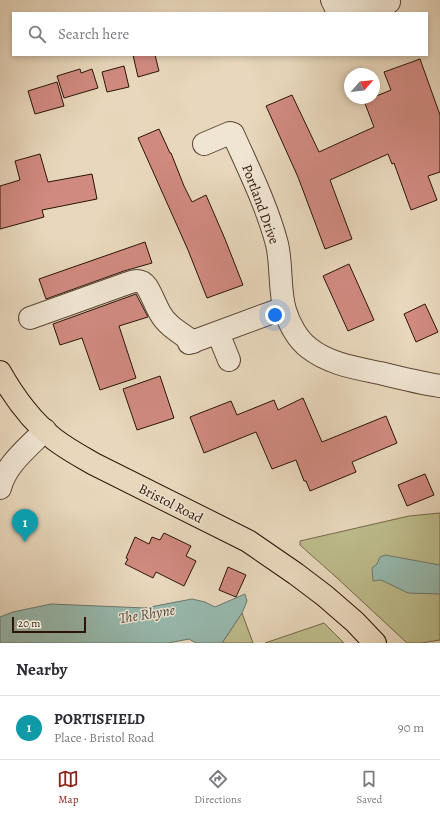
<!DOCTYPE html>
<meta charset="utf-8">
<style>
body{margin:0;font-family:Alegreya,serif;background:#f7f7f7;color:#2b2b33}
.compass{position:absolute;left:344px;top:68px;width:36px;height:36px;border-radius:50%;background:#fff;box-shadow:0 2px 6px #0003;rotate:63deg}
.scale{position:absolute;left:12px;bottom:10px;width:74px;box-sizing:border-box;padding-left:4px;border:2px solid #2b1407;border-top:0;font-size:11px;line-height:14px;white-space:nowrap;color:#2b1407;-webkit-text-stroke:3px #f0e5d3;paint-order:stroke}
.you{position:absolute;left:275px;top:315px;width:14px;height:14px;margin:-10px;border:3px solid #fff;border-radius:50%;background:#1a73e8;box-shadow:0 0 0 6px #1a73e833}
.badge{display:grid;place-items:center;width:26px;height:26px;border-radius:50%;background:#8f2418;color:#fff;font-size:13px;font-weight:700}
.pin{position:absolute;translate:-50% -33px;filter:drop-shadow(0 1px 2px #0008)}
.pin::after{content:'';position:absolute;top:21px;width:14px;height:12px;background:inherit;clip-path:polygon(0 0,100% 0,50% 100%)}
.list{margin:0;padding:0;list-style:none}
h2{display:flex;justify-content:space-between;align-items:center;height:52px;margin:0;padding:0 16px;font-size:17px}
h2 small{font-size:13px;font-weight:400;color:#7c7c81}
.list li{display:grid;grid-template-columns:26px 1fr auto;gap:12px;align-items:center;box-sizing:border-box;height:64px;padding:0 16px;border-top:1px solid #e1e1e2}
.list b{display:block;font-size:15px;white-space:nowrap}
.list p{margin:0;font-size:13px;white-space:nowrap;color:#7c7c81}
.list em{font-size:13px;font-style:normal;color:#7c7c81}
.icon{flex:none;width:22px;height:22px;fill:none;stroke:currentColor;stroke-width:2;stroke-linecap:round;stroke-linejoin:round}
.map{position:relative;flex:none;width:440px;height:643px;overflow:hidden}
.search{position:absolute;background:#fff;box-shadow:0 2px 6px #0003;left:12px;right:12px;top:12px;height:44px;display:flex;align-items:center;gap:10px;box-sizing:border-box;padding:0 14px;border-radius:0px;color:#7c7c81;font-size:15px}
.sheet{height:116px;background:#fff}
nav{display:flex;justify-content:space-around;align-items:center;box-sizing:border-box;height:56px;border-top:1px solid #e1e1e2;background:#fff;font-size:11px;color:#7c7c81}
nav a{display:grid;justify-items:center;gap:2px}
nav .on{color:#8f2418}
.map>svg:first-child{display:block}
</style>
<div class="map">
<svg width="440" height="643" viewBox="0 0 440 643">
<rect width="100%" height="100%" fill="#e8d7bc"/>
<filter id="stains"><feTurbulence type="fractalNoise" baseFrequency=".005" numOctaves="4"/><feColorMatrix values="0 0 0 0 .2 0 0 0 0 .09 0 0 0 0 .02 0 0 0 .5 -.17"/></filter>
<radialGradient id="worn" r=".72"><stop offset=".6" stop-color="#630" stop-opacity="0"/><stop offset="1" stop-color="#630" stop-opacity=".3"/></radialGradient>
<g fill="#bdbc8c" stroke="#74684a">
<path d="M440,513V640L421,643H407L336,577L300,545V541L409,516Z"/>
<path d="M242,613L253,643H222Z"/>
<path d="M324,623L344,643H265Z"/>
</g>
<g fill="#97baaf" stroke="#6c786c">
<path d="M385,555L440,565V594L408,593L381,580L373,581L372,568L377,564L380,557Z"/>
<path d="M245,594L247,601L242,613L222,643H196L189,639L168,643H0V617L13,612L51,604L145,608L192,599L205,602L215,607Z"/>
</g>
<g fill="#d08a80" stroke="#2b1407">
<path d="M133,55H155L159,71L138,77Z"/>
<path d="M420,59L440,115V172L428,176L437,200L411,210L394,163L392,164L388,154L330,180L352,239L325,249L298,177L266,106L292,95L319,152L374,127L364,101L374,98V97L391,90L384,72Z"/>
<path d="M124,66L129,87L107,92L102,72Z"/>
<path d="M80,69L81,73L92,69L98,88L64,98L57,76Z"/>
<path d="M57,82L64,106L35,114L28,91Z"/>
<path d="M159,129L170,153H171L184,186L192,202L206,195L225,239L243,285L207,298L188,250L138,138Z"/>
<path d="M40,154L48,182L92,174L97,199L42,210L44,217L0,229V186L20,180L15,161Z"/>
<path d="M145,242L152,263L124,271L46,299L39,279Z"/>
<path d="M349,264L374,320L348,331L323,276Z"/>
<path d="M136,294L148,317L119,326L136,378L100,390L82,338L60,345L53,324Z"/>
<path d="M425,304L438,332L416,342L404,314Z"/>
<path d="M160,376L174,418L137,430L123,389Z"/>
<path d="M303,398L322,442L386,416L397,443L352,462L356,472L310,491L306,481H304L296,460L272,469L256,432L204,453L190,417L231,401L237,415L274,400L278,410Z"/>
<path d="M425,474L434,495L407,506L398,485Z"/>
<path d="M164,533L191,546L186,556L196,561L184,586L156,572L153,578L125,564L128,559L126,558L135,537L149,544L152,537L160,540Z"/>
<path d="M228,567L246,575L236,597L219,590Z"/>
</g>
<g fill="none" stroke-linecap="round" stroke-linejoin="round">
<g stroke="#5a4534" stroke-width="24">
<g id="minor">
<path d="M332,0L336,8L342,11L389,2"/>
<path d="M204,144L230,133L233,134C249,170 267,206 277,244C282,265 279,291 285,310C289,324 298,340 309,348C329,364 356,368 380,373C400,378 420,383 440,386"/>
<path d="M30,318L128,283C136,280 142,280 147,287C152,295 155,304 160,313C167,326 181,333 193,342"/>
<path d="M218,333L229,360"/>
<path d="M189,343L284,308"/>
<path d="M0,488C6,464 28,448 45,430"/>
</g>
</g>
<g stroke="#2b1407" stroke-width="24">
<path id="major" d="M0,372C14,397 32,421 54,439C67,449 80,456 94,464L248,541L296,574L325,596L355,622L375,643"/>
</g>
<use href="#minor" stroke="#f0e5d3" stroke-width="22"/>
<use href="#major" stroke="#e8d7bc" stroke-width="22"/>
</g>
<g text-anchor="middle" stroke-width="3" stroke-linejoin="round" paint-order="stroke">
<g font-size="14" fill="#2b1407" stroke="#f0e5d3">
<text transform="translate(261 204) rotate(70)" y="5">Portland Drive</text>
<text transform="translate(171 503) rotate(27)" y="5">Bristol Road</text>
</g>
<g font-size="15" font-style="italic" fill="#514e42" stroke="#f0e5d3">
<text transform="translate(147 614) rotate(-9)" y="5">The Rhyne</text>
</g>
</g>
<rect width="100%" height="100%" filter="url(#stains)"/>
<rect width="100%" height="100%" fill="url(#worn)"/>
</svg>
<svg class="compass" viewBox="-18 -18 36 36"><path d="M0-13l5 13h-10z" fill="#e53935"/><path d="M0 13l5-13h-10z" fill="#7c7c81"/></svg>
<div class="scale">20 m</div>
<div class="you"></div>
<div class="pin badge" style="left:25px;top:542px;background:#0f9aa8">1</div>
<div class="search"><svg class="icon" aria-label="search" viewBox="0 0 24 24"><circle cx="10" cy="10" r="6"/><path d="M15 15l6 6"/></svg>Search here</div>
</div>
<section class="sheet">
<h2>Nearby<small></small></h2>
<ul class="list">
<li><span class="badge" style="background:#0f9aa8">1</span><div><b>PORTISFIELD</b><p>Place · Bristol Road</p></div><em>90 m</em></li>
</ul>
</section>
<nav>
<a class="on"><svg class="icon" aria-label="map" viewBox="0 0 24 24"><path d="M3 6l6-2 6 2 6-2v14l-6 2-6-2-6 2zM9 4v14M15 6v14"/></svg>Map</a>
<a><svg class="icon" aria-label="directions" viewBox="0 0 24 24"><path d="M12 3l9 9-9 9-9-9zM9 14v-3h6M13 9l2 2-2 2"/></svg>Directions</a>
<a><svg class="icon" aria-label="saved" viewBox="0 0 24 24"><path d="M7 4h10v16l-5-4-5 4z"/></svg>Saved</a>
</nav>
